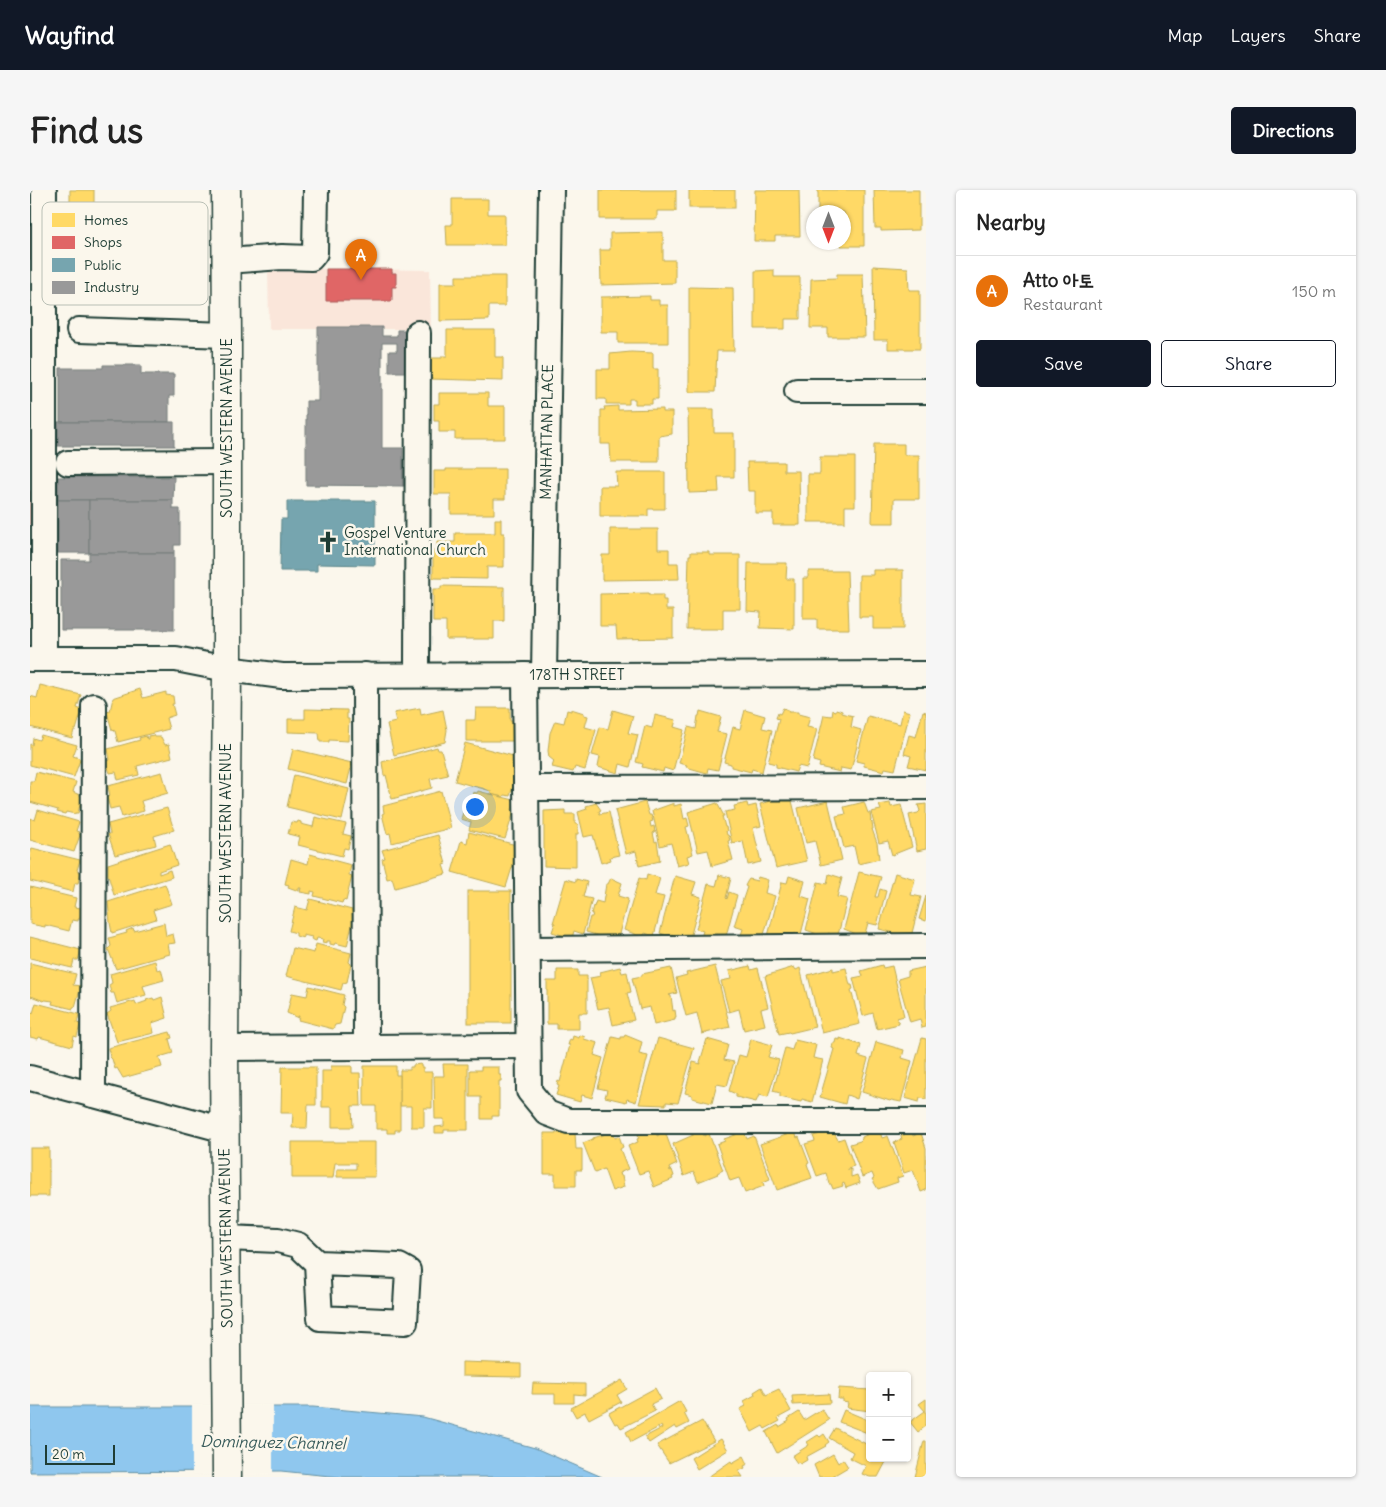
<!DOCTYPE html>
<meta charset="utf-8">
<style>
body{margin:0;font-family:Delius,"Poor Story",sans-serif;background:#f6f6f6;color:#222}
.controls{position:absolute;right:15px;bottom:15px;display:grid;overflow:hidden;border-radius:5px;box-shadow:0 1px 4px #0004}
.controls button{width:45px;height:45px;display:grid;place-items:center;padding:0;border:0;border-bottom:1px solid #e0e0e0;background:#fff;color:#222;font:25px sans-serif}
.compass{position:absolute;left:776px;top:15px;width:45px;height:45px;border-radius:50%;background:#fff;box-shadow:0 1px 4px #0004;rotate:180deg}
.scale{position:absolute;left:15px;bottom:12px;width:70px;box-sizing:border-box;padding-left:5px;border:2px solid #1f3d34;border-top:0;font-size:14px;line-height:18px;white-space:nowrap;color:#1f3d34;-webkit-text-stroke:4px #fbf7ec;paint-order:stroke}
.you{position:absolute;left:444px;top:616px;width:18px;height:18px;margin:-12px;border:4px solid #fff;border-radius:50%;background:#1a73e8;box-shadow:0 0 0 8px #1a73e833}
.badge{display:grid;place-items:center;width:32px;height:32px;border-radius:50%;background:#111827;color:#fff;font-size:16px;font-weight:700}
.pin{position:absolute;translate:-50% -41px;filter:drop-shadow(0 1px 2px #0008)}
.pin::after{content:'';position:absolute;top:26px;width:18px;height:15px;background:inherit;clip-path:polygon(0 0,100% 0,50% 100%)}
.list{margin:0;padding:0;list-style:none}
h2{display:flex;justify-content:space-between;align-items:center;height:65px;margin:0;padding:0 20px;font-size:21px}
h2 small{font-size:16px;font-weight:400;color:#767676}
.list li{display:grid;grid-template-columns:32px 1fr auto;gap:15px;align-items:center;box-sizing:border-box;height:70px;padding:0 20px;border-top:1px solid #e0e0e0}
.list b{display:block;font-size:19px;white-space:nowrap}
.list p{margin:0;font-size:16px;white-space:nowrap;color:#767676}
.list em{font-size:16px;font-style:normal;color:#767676}
.actions{display:flex;gap:10px;padding:15px 20px}
.actions a{flex:1;padding:11px 0;border:1px solid #111827;border-radius:5px;text-align:center;font-size:18px;color:#111827}
.actions .main{background:#111827;color:#fff}
.map{position:relative;flex:none;width:896px;height:1287px;overflow:hidden;border-radius:5px}
header{display:flex;align-items:center;gap:30px;box-sizing:border-box;height:70px;padding:0 25px;background:#111827;color:#fff}
header strong{font-size:24px}
nav{display:flex;gap:28px;margin-inline-start:auto;font-size:18px}
.intro{display:flex;align-items:center;justify-content:space-between;box-sizing:border-box;height:120px;padding:0 30px}
h1{margin:0;font-size:35px}
.button{padding:12px 22px;border-radius:5px;background:#111827;color:#fff;font-size:18px;font-weight:700}
main{display:flex;gap:30px;padding:0 30px}
aside{flex:1;background:#fff;border-radius:5px;box-shadow:0 1px 4px #0004}
.map>svg:first-child{display:block}
</style>
<header>
<strong>Wayfind</strong>
<nav><a>Map</a><a>Layers</a><a>Share</a></nav>
</header>
<div class="intro"><h1>Find us</h1><a class="button">Directions</a></div>
<main>
<div class="map">
<svg width="896" height="1287" viewBox="0 0 896 1287">
<rect width="100%" height="100%" fill="#fbf7ec"/>
<filter id="ink" filterUnits="userSpaceOnUse"><feTurbulence type="fractalNoise" baseFrequency=".02" numOctaves="2"/><feDisplacementMap in="SourceGraphic" scale="10" xChannelSelector="R" yChannelSelector="G"/><feConvolveMatrix kernelMatrix="1 2 1 2 8 2 1 2 1" color-interpolation-filters="sRGB"/></filter>
<g filter="url(#ink)">
<path fill="#fae6da" d="M238,78L400,80L401,139H239Z"/>
<path fill="#8fc7ee" stroke="#6290a4" d="M0,1217H283L393,1227L505,1258L572,1287H310L251,1281L0,1282Z"/>
<path fill="#fbf7ec" d="M162,1215H243V1284L162,1285Z"/>
<g fill="#ffd966" stroke="#bcaa57">
<path d="M40,0H64V37H73V46H40Z"/>
<path d="M570,0H646V21H627V29H570Z"/>
<rect x="659" y="0" width="46" height="18"/>
<path d="M725,0H769L770,46H745V51H724Z"/>
<path d="M788,0H834V56H811V52H814V22H788Z"/>
<path d="M844,0H889V40L851,41V38H845Z"/>
<path d="M422,9H458V24H475V55H417L416,35H422Z"/>
<path d="M633,42V70H645V93L571,95L570,60H580V43Z"/>
<path d="M843,76L878,78L879,100H890V159H858V150H844Z"/>
<path d="M744,80V87H770V129H755V139H725V81Z"/>
<path d="M807,84H833L835,147H798V138H780L781,89L807,88Z"/>
<path d="M426,86H475V116H459V130L410,131V93H426Z"/>
<path d="M659,97L703,98L704,161H687L685,202H659Z"/>
<path d="M620,106V110H629V115H638V153H588V142H571V107Z"/>
<path d="M417,140H465V167H473V191L400,189V168H412V166H417Z"/>
<path d="M601,162L623,163V179H628V209H622V214H605V209H599V214H576V209H567V179H580V164Z"/>
<path d="M409,203H458V216H475V249H425V242H409V231H404V214H409Z"/>
<path d="M588,216V220L633,219V222H642V244L629,246V272H581L580,254H571V220H575L574,217Z"/>
<path d="M658,219H684V243H704V287H688L689,302L659,303Z"/>
<path d="M844,254H874V265H889V309H864V333H842Z"/>
<path d="M790,267H825V316H815V332H778V284H790Z"/>
<path d="M717,272H754V281H769L770,335H743V323H725V301H718Z"/>
<path d="M416,279H475V309H464V324H421V304H404V281H416Z"/>
<path d="M586,282H635V319H618V326H570V296H587Z"/>
<path d="M465,329H471V343H474V377H457V389L403,388V360H407V352H425V343H465Z"/>
<path d="M580,339H628V359H639V373H648L649,389L572,390V365H580Z"/>
<path d="M661,362H679V365H710V419H693V439H657L659,365H661Z"/>
<path d="M718,373H757L756,389H764V439L730,438L731,422L717,421Z"/>
<path d="M843,380H873V439H843V427H829V385H843Z"/>
<path d="M778,381H817L819,439H787V429H773V388H778Z"/>
<path d="M0,394H9L3,429H0Z"/>
<path d="M411,396L474,397V431H464V449H416V432H403V399H411Z"/>
<path d="M619,403V405H633V410H636V420H643V448L587,449L586,436H570V404Z"/>
<path d="M10,495L51,505L47,518L52,520L46,540H44L42,548L0,537V506L7,508Z"/>
<path d="M110,499L113,508L136,502V505L143,506L144,514H142L145,525L136,528L139,539L88,552L85,541L82,540L77,522L80,521L83,508Z"/>
<path d="M390,518L391,525L413,520L417,540L415,552L364,565L357,534L366,532L364,523Z"/>
<path d="M446,518H480V531H485V551H436V530H445Z"/>
<path d="M753,518L759,520L758,522H768V524L780,527L777,537L787,539L777,578L768,576L766,582L746,577V574L738,572L749,529L746,528L748,523L750,524Z"/>
<path d="M275,519L317,520V529H319L318,551L299,550V552H290L289,543L258,542V529H275Z"/>
<path d="M541,519L554,523V525L558,526L555,537L566,540L555,580L545,577L543,582L522,577L524,571L519,567L518,561L520,543L525,531L534,533L537,520L541,521Z"/>
<path d="M806,519L812,521V523L823,526L821,537L831,540L821,580L811,578L810,582L789,577L790,573L783,571L794,525L802,526L803,520L806,521Z"/>
<path d="M583,520L603,526L598,543L608,545L600,577L590,574L588,583L568,577L570,567L562,565L570,537L578,539Z"/>
<path d="M715,520L735,526L732,538L742,540L732,582L722,579L721,582L701,577V574L694,572L703,537L710,539Z"/>
<path d="M873,520L880,522L865,580L855,578L854,581L834,576V573L826,571L838,526L870,534Z"/>
<path d="M670,521L691,527L687,542L697,544L688,580L678,578L677,583L656,577L657,575L649,573L658,537L666,539L668,526H669Z"/>
<path d="M893,521L896,522V580L878,576L881,566L874,564L879,545L886,547Z"/>
<path d="M625,525L646,530L644,537L654,540L643,581L634,578L633,582L612,577L613,574L606,572L615,536L622,538Z"/>
<path d="M11,545L47,555L43,566L49,568L50,570L44,587L0,575V554L2,555L3,548L9,550Z"/>
<path d="M124,545L125,547H131L135,555L139,554L142,567L107,576L109,585L88,590L86,582L80,583L76,571L80,570L78,559L110,550L109,548L116,546L117,549H118V546Z"/>
<path d="M435,553L487,567L488,578L480,606L474,605L473,607L460,604L461,601L425,591Z"/>
<path d="M407,557L408,560H411L418,585L400,589L402,598L362,609L356,585L354,586L352,572Z"/>
<path d="M263,559L322,573L317,594L258,579Z"/>
<path d="M6,582L46,592L43,602L52,606L48,623H45V624L36,622L35,624L27,622L28,620L0,612V591H4Z"/>
<path d="M132,582L138,603L111,611L114,621L92,627L89,617L80,619L77,607L80,606L78,596Z"/>
<path d="M264,585L319,599L312,630L257,617Z"/>
<path d="M411,601L421,638L362,653L360,643L357,644L352,624L354,623L353,616Z"/>
<path d="M448,601L484,610L482,620L484,621L475,649L439,640L441,632L431,629L437,608L441,609L443,602L447,603Z"/>
<path d="M741,611H762L777,671L746,678L730,614Z"/>
<path d="M798,611L812,670L791,675L785,651L776,653L768,618Z"/>
<path d="M615,612L619,625H621L623,631L620,632L621,637L624,636L625,642L623,643L625,652L627,651L630,671L609,676L606,661L596,664L585,620Z"/>
<path d="M834,612L838,623H840L841,630H840L842,632L843,639H842L847,653L849,669L828,674L824,656L814,658L806,626L816,624L814,617Z"/>
<path d="M566,613L571,620L569,621L570,624L579,622L589,665L580,667L581,670L571,673L563,645L554,647L548,622L557,619L556,616Z"/>
<path d="M644,613V616L651,614L654,629L657,628L659,636L656,637L663,664L657,666L659,673L647,676L641,653L630,656L622,621Z"/>
<path d="M687,613L694,626H692L695,637H696L697,641H696L697,645H698L700,650L698,651L703,670L682,676L678,660L668,662L658,622Z"/>
<path d="M717,613L718,617L726,615L731,636L723,638L731,672L718,675L713,651L702,653L695,622L705,620L704,616Z"/>
<path d="M860,613L861,617L871,615L882,657L862,665L858,651L849,653L841,622L851,620L849,615Z"/>
<path d="M896,614V659L887,661L879,625L888,623L890,621L888,615Z"/>
<path d="M137,618L144,640L124,646L126,655L85,665L78,644H80L78,634Z"/>
<path d="M8,620L49,632L46,641L49,642V644L50,645L44,662L0,650V628L5,630Z"/>
<path d="M535,620V624H545V634H548V644H546V677L514,676V621Z"/>
<path d="M285,627L316,634L313,644L321,646L318,659L314,658L312,666L268,655L270,647L258,644L261,632L267,633L268,631L271,632V634L283,637Z"/>
<path d="M439,642L486,655L483,665H486L476,697L422,682L431,651L437,653Z"/>
<path d="M408,645L416,674L413,675L416,684L365,698L362,688L357,689L352,669L355,668L352,660Z"/>
<path d="M140,654L147,675L129,681V684L140,680L142,687L84,705L78,685V674Z"/>
<path d="M2,658L50,670L47,680L51,682L48,693H45L43,702L0,691V666Z"/>
<path d="M280,664L321,675L319,685L322,686L316,711L313,710L312,713L284,706L285,702L281,701V704L270,702L271,698H269V701L258,697L259,695L255,694L261,669L278,674Z"/>
<path d="M829,682L851,687L845,707H848L850,699L856,701L847,735L838,733L834,747L814,739Z"/>
<path d="M865,683L885,689L881,705L891,707L881,747L849,739Z"/>
<path d="M617,684L630,688L625,705L634,707L624,746L615,743L613,747L594,740L609,688L616,690Z"/>
<path d="M799,684L812,688L807,707L817,709L808,745L798,743L796,747L776,740L788,692L797,694Z"/>
<path d="M689,685L701,688L696,708L697,709L699,702L707,705L696,746L686,744L685,748L672,744L673,741L666,739L678,694L686,696Z"/>
<path d="M645,686L666,692L662,704L671,707L660,748L641,744L640,746L630,743Z"/>
<path d="M759,686L775,691L771,706L780,709L770,748L738,746L752,692L757,693Z"/>
<path d="M728,687L738,690L735,703L745,706L733,748L723,745L722,748L711,745L713,739L704,736L711,714L712,715V712L717,697L715,696L717,692L719,689L727,691Z"/>
<path d="M581,688L592,693L588,706L598,709L588,748H577L556,742L560,727H562L563,724H561L563,716L564,717L566,711L573,713L576,694H578Z"/>
<path d="M536,689L546,692V689L557,692L553,707L562,709L553,744L544,741L542,748L522,742L525,733H523Z"/>
<path d="M135,694L142,714L123,720L126,729L82,743L80,733L78,712Z"/>
<path d="M0,697L46,708L44,717L51,718L50,729H48V731L42,730L39,741L15,735V737L0,734Z"/>
<rect x="438" y="701" width="43" height="132"/>
<path d="M896,706V731L889,729Z"/>
<path d="M280,709L322,720L323,731L317,756L305,753L304,755L300,754V751H297V753L292,752L293,749L287,748L286,751L281,749L282,747L273,745V748L266,746V743L259,741L265,717L277,720Z"/>
<path d="M134,733L136,746L143,744L145,753L138,754L140,764L86,779L78,759L81,756L79,748L97,743L96,741L103,738L104,741Z"/>
<path d="M0,747L51,760L48,770H44L42,778L0,768Z"/>
<path d="M286,754L321,763L319,772L321,774L317,792L313,793L311,800L256,786L263,758L284,763Z"/>
<path d="M125,771L127,780L131,779L134,790L113,796L116,805L87,813L84,803H81L79,795L82,793L80,784Z"/>
<path d="M0,773L46,784L43,795L51,796L45,817H43V819L22,814L23,811L15,810L14,811L1,806L0,808Z"/>
<path d="M852,775L853,778L862,776L874,826L867,828L869,834L847,839L843,823L833,826L823,788L833,786L831,781Z"/>
<path d="M685,776L700,837L672,844L667,823L656,826L646,788L657,785L656,783Z"/>
<path d="M720,776L721,780L728,778L738,817L731,819L735,835L714,840L709,819L699,822L691,791L701,789L699,781Z"/>
<path d="M590,777L592,783L597,782L601,802L597,803L604,830L583,835L579,817L568,819L560,788L571,786L570,782Z"/>
<path d="M764,777L766,780L770,778L785,837L760,843L759,842L749,844L735,786Z"/>
<path d="M896,777V837L892,838L890,829L880,832L868,789L878,786V781Z"/>
<path d="M641,778L647,803L639,805L641,806L643,821L645,820L646,827H645V830L624,835L620,817L610,819L602,788L612,786V784Z"/>
<path d="M803,778V781L816,778L820,795H822L823,799L821,800L830,834L792,843L778,785Z"/>
<path d="M527,780H548V786H557V823H549V839H527V834H517V791H527Z"/>
<path d="M279,796L314,805L312,815L314,817L310,834L305,835L303,839L268,830L269,826H268V828L257,823L262,803L277,806Z"/>
<path d="M132,807L137,828L122,833L124,843L87,852L77,824L81,821L80,818L105,811L106,815L117,811L116,810L123,808L124,810Z"/>
<path d="M6,813L49,824L47,833L50,834L47,847L44,846L42,856L9,847L8,849L0,847V820L3,823Z"/>
<path d="M140,842L142,848L139,849L143,863L129,867L132,877L93,888L87,878L85,879L82,869L80,867L78,858Z"/>
<path d="M550,845L555,847L554,849L568,853L564,865L573,868L562,908L552,905L550,912L526,905L529,896L527,895L528,891L530,892L540,855H538L540,849L542,850L543,846L549,848Z"/>
<path d="M595,845L612,852L609,864L618,866L606,912L597,909L596,912L575,907L577,900L568,898L582,847L591,849V847H594Z"/>
<path d="M628,848L664,858L648,913L636,912V915L609,914Z"/>
<path d="M810,848L831,855L828,866L838,869L827,909L817,905L815,914L790,907L804,859L802,858L803,853H805L806,849L810,850Z"/>
<path d="M892,848L896,849V909L890,908L889,912L875,908Z"/>
<path d="M677,849L698,855L694,870L704,872L697,896L687,894L682,913L662,908V905L655,903L663,872L671,874L670,872Z"/>
<path d="M721,849L742,855L738,867L749,870L738,907L729,905L726,912L706,907V904L699,901L709,865L716,867Z"/>
<path d="M765,850L786,855L783,868L793,870L782,912L772,909L771,912L750,907V903L743,901L755,858L762,860Z"/>
<path d="M846,852L874,860L872,868L882,871L871,912L861,910L860,911L832,902Z"/>
<path d="M391,874V877H393V882H402V918H394V937H381V916H370V880H380V877H383V875Z"/>
<path d="M413,874H438V940H414V943H405V937L414,936V929H405L404,886H414Z"/>
<path d="M301,876H322V883H330L331,916H322L323,937H302V917H292V881H301Z"/>
<path d="M334,876H366V885H370V940H365V943H357V939H346V916H334Z"/>
<path d="M252,877H286V915H278L277,938H262L263,923H251Z"/>
<path d="M451,877H469V885H471V891H469V926H462V929H451V907H440V880H451Z"/>
<path d="M623,940L626,941L627,946L635,942L647,974L639,978L640,981L642,980L644,986L642,987L643,989L624,997L618,981L609,984L598,956L608,952L607,949L609,948L608,946Z"/>
<path d="M803,941L808,950L814,948L824,976L818,978V980L821,979V987L827,985L830,993L816,998L814,993L812,994L813,996L803,999L801,994H799L796,983L787,986L775,954L785,951L783,946Z"/>
<path d="M846,941L847,943L850,942L852,948L858,946L873,986L867,988L868,992L848,999L842,989L844,988L842,983L832,987L820,954L830,951L832,949V947Z"/>
<path d="M583,942L585,948L589,946L593,957L590,959L598,979L589,983L590,986H592L594,997L582,1001L574,979L565,983L553,953L563,949V948Z"/>
<path d="M670,942L671,944L673,943L674,946L679,944L693,980L687,983L688,984L668,992L664,982L654,986L643,954Z"/>
<path d="M714,942L717,949L724,946L740,989L733,992L734,996L715,1003L709,988L700,991L687,954L695,951L694,949Z"/>
<path d="M765,942L767,948L769,947L779,973L777,974L782,988L747,1000L730,954Z"/>
<path d="M882,942L883,946L891,943L896,958V1000L891,1002L883,980L874,983L864,952L872,949L871,946Z"/>
<path d="M514,943H545L546,959H552V980H546V996H525V984H514Z"/>
<path d="M262,952H345V987H307V979H326V973H305L303,988H262Z"/>
<rect x="0" y="958" width="19" height="48"/>
<path d="M432,1172L491,1174V1187L432,1186Z"/>
<path d="M592,1190L597,1199L587,1205L591,1212L559,1229L555,1222L546,1227L541,1218Z"/>
<path d="M503,1193L555,1194V1205L544,1204V1213H525V1204H502Z"/>
<path d="M732,1197L736,1205L749,1199L761,1221L748,1228L750,1231L735,1239L733,1236L722,1242L710,1219L716,1216L714,1211L725,1205L724,1202Z"/>
<path d="M625,1198L631,1209L621,1214L625,1221L591,1238L588,1233L585,1234L579,1223Z"/>
<path d="M809,1198L840,1200V1221L817,1218L818,1213L813,1212V1209H808Z"/>
<path d="M799,1204L800,1213L763,1215L762,1206Z"/>
<path d="M896,1209V1236L888,1242L880,1232L895,1221L889,1214Z"/>
<path d="M650,1211L656,1222L654,1223L659,1233L647,1239L645,1236L619,1253L615,1247L632,1238L631,1236L601,1252L596,1242Z"/>
<path d="M792,1219L799,1230L747,1263L736,1242L748,1235L749,1237L759,1231L758,1229L769,1222L774,1230Z"/>
<path d="M814,1220L840,1231V1244L809,1232Z"/>
<path d="M672,1231L684,1251L639,1273L627,1255Z"/>
<path d="M805,1238L840,1256V1268H858L848,1287H840L832,1284L836,1276L820,1268L823,1262L799,1248Z"/>
<path d="M794,1244L799,1252L795,1255L796,1256L776,1267L777,1270L770,1274L769,1272L767,1273L762,1266L779,1255L777,1252L788,1245L790,1247Z"/>
<path d="M691,1249L698,1260L667,1279L661,1268Z"/>
<path d="M894,1251H896V1287H885Z"/>
<path d="M803,1264L808,1273L813,1269L818,1277L801,1287H789L784,1275Z"/>
<path d="M714,1266L718,1274L714,1276L715,1278L711,1280H708L713,1287H678L701,1271L702,1273Z"/>
</g>
<g fill="#e06666" stroke="#a65a57">
<path d="M0,20H3L11,70H0Z"/>
<path d="M296,79H362V83H366V97H362V111H296Z"/>
<rect x="0" y="301" width="9" height="33"/>
</g>
<path fill="#76a5af" stroke="#5c868a" d="M257,311H345V375L287,374V381H250L251,329H257Z"/>
<g fill="#999" stroke="#747d7b">
<rect x="0" y="0" width="8" height="20"/>
<path d="M288,137H352V146H367V140H376V161H384V182H359V161H367V153H352V258H373V296L276,295V211H288Z"/>
<path d="M73,175H111V184H144V206H139V232H30V178H73Z"/>
<rect x="28" y="232" width="116" height="24"/>
<rect x="373" y="270" width="7" height="26"/>
<path d="M28,287H144L143,310H28Z"/>
<rect x="28" y="310" width="31" height="53"/>
<path d="M59,310H143V319H150V355H144V363H59Z"/>
<path d="M59,363H144V440H31V370H59Z"/>
</g>
<g fill="none" stroke-linecap="round" stroke-linejoin="round">
<g stroke="#1f3d34" stroke-width="28">
<g id="minor">
<path d="M14,0V469"/>
<path d="M196,71L252,67L281,68L285,63L286,0"/>
<path d="M49,140L197,145"/>
<path d="M767,201H896"/>
<path d="M38,273L197,272"/>
<path d="M0,469H146L197,479L252,486L896,484"/>
<path d="M387,484L388,143"/>
<path d="M335,485L336,857"/>
<path d="M495,485L499,901L517,923L538,931H896"/>
<path d="M514,485L521,0"/>
<path d="M496,598L896,597"/>
<path d="M498,759L896,756"/>
<path d="M194,858L498,856"/>
<path d="M0,888L195,940"/>
<path d="M63,905L64,516"/>
<path d="M196,1048L248,1050L268,1055L287,1073L290,1128L375,1132L378,1081L369,1076L287,1073"/>
</g>
</g>
<g stroke="#1f3d34" stroke-width="31">
<path id="major" d="M196,0L197,145V479L194,858L197,1287"/>
</g>
<use href="#minor" stroke="#fbf7ec" stroke-width="24"/>
<use href="#major" stroke="#fbf7ec" stroke-width="28"/>
</g>
</g>
<defs>
<g id="church-bare" transform="scale(1.725)"><path d="M-1.2-6h2.4v3.5h3.3v2.4h-3.3V6h-2.4V-.1h-3.3v-2.4h3.3Z" fill="#1f3d34" stroke="#fbf7ec" stroke-width="2.5" paint-order="stroke"/></g>
</defs>
<g fill-rule="evenodd">
<use href="#church-bare" x="298" y="352"/>
</g>
<g text-anchor="middle" stroke-width="5" stroke-linejoin="round" paint-order="stroke">
<g font-size="15" fill="#1f3d34" stroke="#fbf7ec">
<text transform="translate(197 238) rotate(-90)" y="5">SOUTH WESTERN AVENUE</text>
<text transform="translate(517 242) rotate(-89)" y="5">MANHATTAN PLACE</text>
<text x="547" y="490">178TH STREET</text>
<text transform="translate(196 643) rotate(-90)" y="5">SOUTH WESTERN AVENUE</text>
<text transform="translate(196 1048) rotate(-91)" y="5">SOUTH WESTERN AVENUE</text>
</g>
<g font-size="15" fill="#1f3d34" stroke="#fbf7ec" text-anchor="start">
<text x="314" y="348">Gospel Venture<tspan x="314" dy="17">International Church</tspan></text>
</g>
<g font-size="16" font-style="italic" fill="#355959" stroke="#fbf7ec">
<text transform="translate(243 1252) rotate(1)" y="6">Dominguez Channel</text>
</g>
</g>
<rect x="12" y="12" width="166" height="103" rx="8" fill="#fbf7ec" stroke="#b9bfb5" stroke-width="1"/>
<rect x="22" y="23" width="23" height="14" fill="#ffd966"/>
<rect x="22" y="46" width="23" height="13" fill="#e06666"/>
<rect x="22" y="68" width="23" height="14" fill="#76a5af"/>
<rect x="22" y="91" width="23" height="13" fill="#999"/>
<g font-size="14" fill="#1f3d34">
<text x="54" y="35">Homes</text>
<text x="54" y="57">Shops</text>
<text x="54" y="80">Public</text>
<text x="54" y="102">Industry</text>
</g>
</svg>
<div class="controls">
<button>+</button>
<button>−</button>
</div>
<svg class="compass" viewBox="-18 -18 36 36"><path d="M0-13l5 13h-10z" fill="#e53935"/><path d="M0 13l5-13h-10z" fill="#767676"/></svg>
<div class="scale">20 m</div>
<div class="you"></div>
<div class="pin badge" style="left:331px;top:90px;background:#e8710a">A</div>
</div>
<aside>
<h2>Nearby<small></small></h2>
<ul class="list">
<li><span class="badge" style="background:#e8710a">A</span><div><b>Atto 아토</b><p>Restaurant</p></div><em>150 m</em></li>
</ul>
<div class="actions"><a class="main">Save</a><a>Share</a></div>
</aside>
</main>
